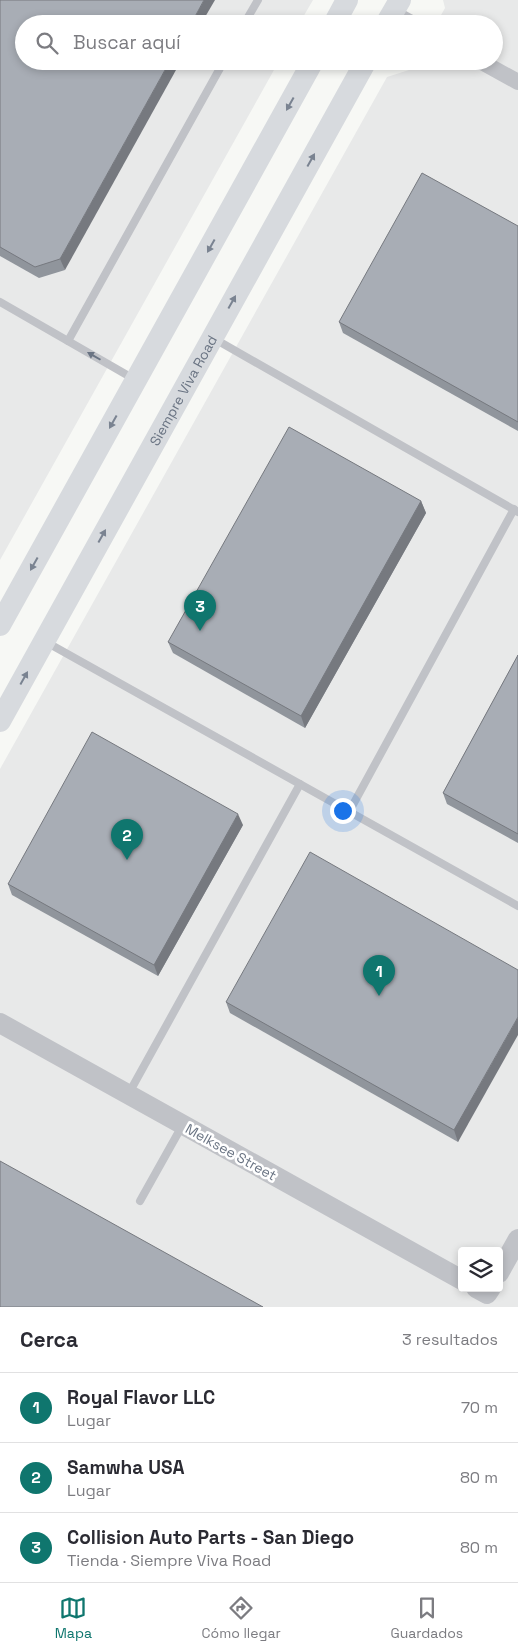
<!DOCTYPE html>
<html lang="es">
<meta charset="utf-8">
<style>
body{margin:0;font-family:"Space Grotesk",sans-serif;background:#f7f7f7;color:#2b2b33}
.controls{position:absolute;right:15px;bottom:15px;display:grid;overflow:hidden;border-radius:5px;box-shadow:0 2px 8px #0003}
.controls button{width:45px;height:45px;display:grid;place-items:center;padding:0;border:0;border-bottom:1px solid #e1e1e2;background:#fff;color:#2b2b33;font:25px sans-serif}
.you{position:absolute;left:342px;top:810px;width:18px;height:18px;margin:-12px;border:4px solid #fff;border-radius:50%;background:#1a73e8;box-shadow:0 0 0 8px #1a73e833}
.badge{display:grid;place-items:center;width:32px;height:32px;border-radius:50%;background:#0f766e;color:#fff;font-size:16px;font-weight:700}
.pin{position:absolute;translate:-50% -41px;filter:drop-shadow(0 1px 2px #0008)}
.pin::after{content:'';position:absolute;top:26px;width:18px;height:15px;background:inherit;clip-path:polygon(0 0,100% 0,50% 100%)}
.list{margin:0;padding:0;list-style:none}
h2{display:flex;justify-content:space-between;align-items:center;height:65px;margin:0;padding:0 20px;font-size:21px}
h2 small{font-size:16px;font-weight:400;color:#7c7c81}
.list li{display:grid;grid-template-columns:32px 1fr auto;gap:15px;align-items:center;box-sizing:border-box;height:70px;padding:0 20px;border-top:1px solid #e1e1e2}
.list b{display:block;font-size:19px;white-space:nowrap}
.list p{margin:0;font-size:16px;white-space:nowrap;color:#7c7c81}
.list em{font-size:16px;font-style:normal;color:#7c7c81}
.icon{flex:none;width:28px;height:28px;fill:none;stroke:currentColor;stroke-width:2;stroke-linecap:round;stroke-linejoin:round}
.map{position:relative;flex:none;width:518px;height:1307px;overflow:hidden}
.search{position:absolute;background:#fff;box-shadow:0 2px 8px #0003;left:15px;right:15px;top:15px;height:55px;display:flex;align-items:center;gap:12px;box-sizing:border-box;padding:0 18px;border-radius:28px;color:#7c7c81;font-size:19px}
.sheet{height:275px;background:#fff}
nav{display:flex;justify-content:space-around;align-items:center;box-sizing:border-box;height:70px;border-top:1px solid #e1e1e2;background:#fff;font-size:14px;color:#7c7c81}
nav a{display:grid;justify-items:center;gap:2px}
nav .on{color:#0f766e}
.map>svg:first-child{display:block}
</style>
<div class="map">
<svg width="518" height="1307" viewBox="0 0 518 1307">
<rect width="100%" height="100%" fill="#f7f8f5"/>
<g fill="#e8e9e9" fill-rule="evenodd">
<path d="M0,0H313L299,24H24V61H279L0,560Z"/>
<path d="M443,0H518V1307H0V769L387,77L409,70L414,61H494V24H436L445,8ZM462,1251H499V1288H462Z"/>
</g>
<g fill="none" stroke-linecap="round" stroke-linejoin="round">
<g stroke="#c0c2c7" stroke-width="8">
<path d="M244,24L258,0"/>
<path d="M0,302L134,379"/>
<path d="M213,338L518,512"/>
<path d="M68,341L224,61"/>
<path d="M46,642L518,906"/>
<path d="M349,812L514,509"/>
<path d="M129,1093L300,784"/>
<path d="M140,1201L182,1126"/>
</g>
<g stroke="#c0c2c7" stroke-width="16">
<path d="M393,13L413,24"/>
<path d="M480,61L518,82"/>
</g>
<g stroke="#c0c2c7" stroke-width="20">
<path d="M0,1023L462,1280"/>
<path d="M499,1273L518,1239"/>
<path d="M476,1288L487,1294L491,1288"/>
</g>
<g stroke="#d7dade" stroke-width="22">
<path d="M334,24L347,0"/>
<path d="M386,24L400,0"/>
<path d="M0,625L313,61"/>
<path id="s1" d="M0,721L366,61"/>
</g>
</g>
<g fill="#90959c">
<path d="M0,0L65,270L39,278L0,256Z"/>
<path d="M518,226V431L343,333L339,322Z"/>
<path d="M421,501L426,513L305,728L173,653L168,642Z"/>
<path d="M518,655V843L447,804L443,793Z"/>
<path d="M243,825L158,976L12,895L8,884Z"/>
<path d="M518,970L458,1142L230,1013L226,1002Z"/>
</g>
<g fill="#76797f">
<path d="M204,0H215L201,24H191Z"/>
<path d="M170,61H181L65,270L60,259Z"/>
<path d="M421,501L426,513L305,728L301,716Z"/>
<path d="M238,814L243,825L158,976L154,965Z"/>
<path d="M518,1017V1035L458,1142L454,1130Z"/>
</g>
<g fill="#a8adb5" stroke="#76797f">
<path d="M0,0H204L191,24H24V61H170L60,259L35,267L0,247Z"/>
<path d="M422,173L518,226V422L339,322Z"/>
<path d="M289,427L421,501L301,716L168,642Z"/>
<path d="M518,655V834L443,793Z"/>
<path d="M92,732L238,814L154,965L8,884Z"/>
<path d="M310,852L518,970V1017L454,1130L226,1002Z"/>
<path d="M0,1161L263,1307H0Z"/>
</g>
<defs><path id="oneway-solid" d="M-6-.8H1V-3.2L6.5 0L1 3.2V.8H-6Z" transform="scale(1.25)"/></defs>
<g fill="#7a8391">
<use href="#oneway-solid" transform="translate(290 104) rotate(119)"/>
<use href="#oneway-solid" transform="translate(311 160) rotate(-61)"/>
<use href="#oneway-solid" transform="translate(211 246) rotate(119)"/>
<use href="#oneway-solid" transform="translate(232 302) rotate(-61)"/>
<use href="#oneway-solid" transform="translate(113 422) rotate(119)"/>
<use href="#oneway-solid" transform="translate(102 536) rotate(-61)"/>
<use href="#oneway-solid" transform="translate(34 564) rotate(119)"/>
<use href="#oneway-solid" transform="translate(24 678) rotate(-61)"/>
</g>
<use fill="#6a7483" href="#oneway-solid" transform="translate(94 356) rotate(-150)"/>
<g text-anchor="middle" stroke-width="5" stroke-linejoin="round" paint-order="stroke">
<g font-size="14" fill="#6a7483" stroke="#fff">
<text dy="5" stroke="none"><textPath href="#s1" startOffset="378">Siempre Viva Road</textPath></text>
<text transform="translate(231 1152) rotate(29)" y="5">Melksee Street</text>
</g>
</g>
</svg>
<div class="controls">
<button><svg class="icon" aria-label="layers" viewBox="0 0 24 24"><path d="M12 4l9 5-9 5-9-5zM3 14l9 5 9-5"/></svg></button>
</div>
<div class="you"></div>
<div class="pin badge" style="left:379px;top:996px">1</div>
<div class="pin badge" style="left:127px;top:860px">2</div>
<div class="pin badge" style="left:200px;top:631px">3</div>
<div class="search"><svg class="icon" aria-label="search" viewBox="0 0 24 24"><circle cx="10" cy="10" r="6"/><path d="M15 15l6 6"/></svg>Buscar aquí</div>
</div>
<section class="sheet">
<h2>Cerca<small>3 resultados</small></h2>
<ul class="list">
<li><span class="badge">1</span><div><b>Royal Flavor LLC</b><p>Lugar</p></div><em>70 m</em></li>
<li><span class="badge">2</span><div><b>Samwha USA</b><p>Lugar</p></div><em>80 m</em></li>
<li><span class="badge">3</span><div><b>Collision Auto Parts - San Diego</b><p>Tienda · Siempre Viva Road</p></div><em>80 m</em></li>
</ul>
</section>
<nav>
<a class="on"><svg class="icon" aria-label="map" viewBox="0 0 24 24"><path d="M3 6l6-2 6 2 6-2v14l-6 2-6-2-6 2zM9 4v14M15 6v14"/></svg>Mapa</a>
<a><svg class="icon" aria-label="directions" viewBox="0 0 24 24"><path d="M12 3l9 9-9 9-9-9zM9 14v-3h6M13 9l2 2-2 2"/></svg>Cómo llegar</a>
<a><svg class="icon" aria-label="saved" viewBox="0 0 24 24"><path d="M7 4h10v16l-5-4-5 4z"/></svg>Guardados</a>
</nav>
